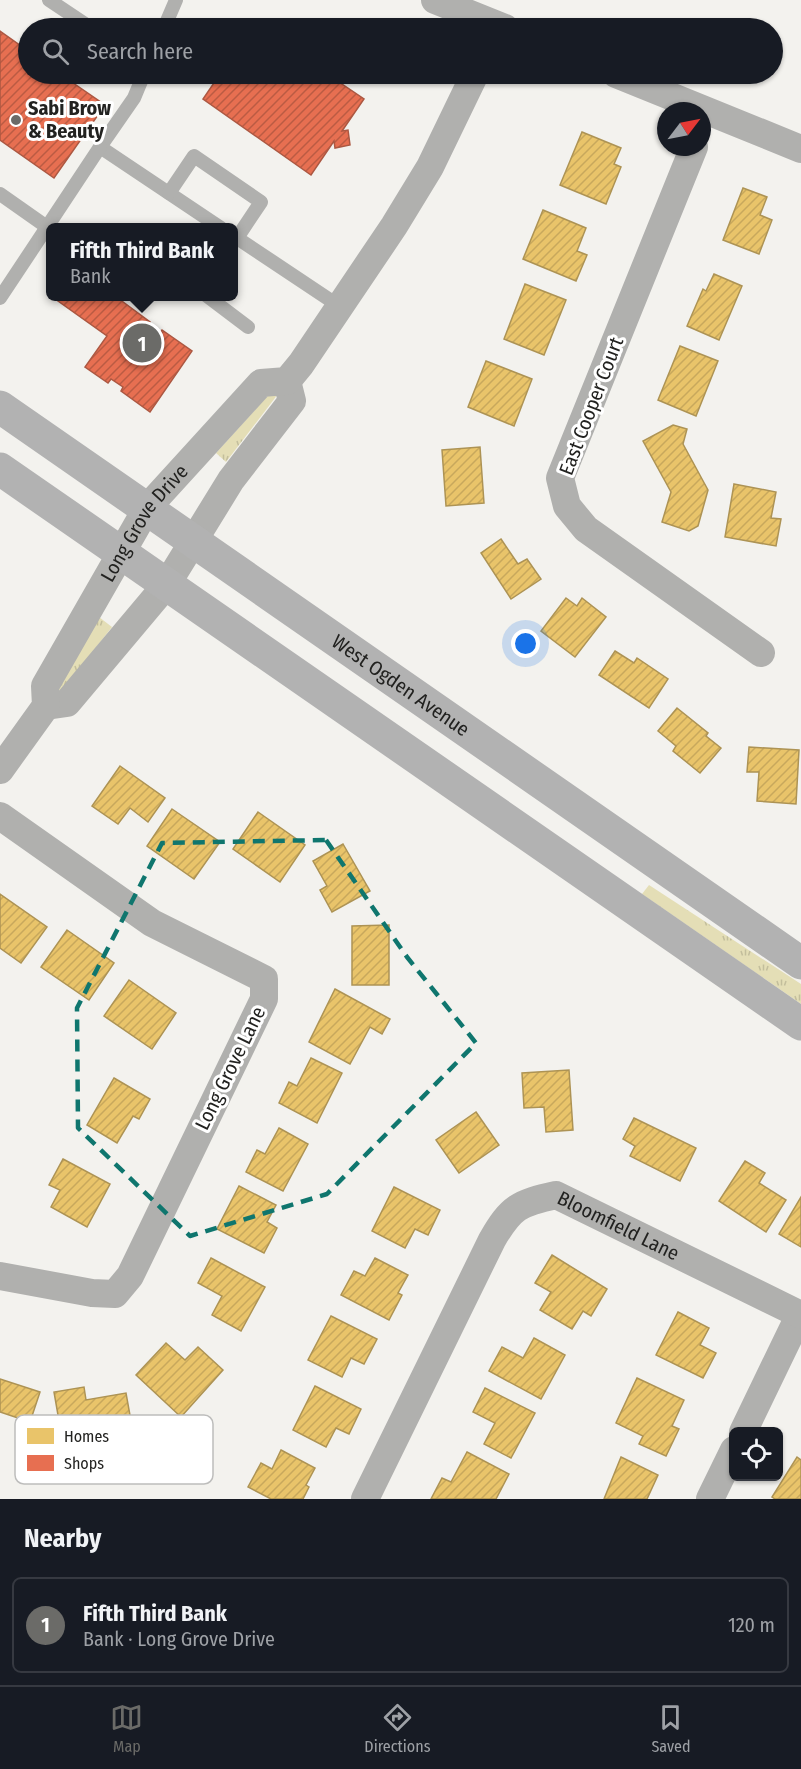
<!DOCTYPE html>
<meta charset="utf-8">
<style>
body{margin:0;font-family:"Fira Sans Condensed",sans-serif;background:#242831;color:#f1f3f6}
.controls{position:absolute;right:18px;bottom:18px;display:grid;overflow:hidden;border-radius:9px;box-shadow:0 2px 4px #0004}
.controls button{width:54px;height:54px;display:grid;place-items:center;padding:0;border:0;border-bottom:2px solid #363941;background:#171b24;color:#f1f3f6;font:30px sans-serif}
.compass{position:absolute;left:657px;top:102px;width:54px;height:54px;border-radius:50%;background:#171b24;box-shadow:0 2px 4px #0004;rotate:58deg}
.you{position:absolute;left:526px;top:644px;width:21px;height:21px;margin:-15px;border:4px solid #fff;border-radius:50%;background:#1a73e8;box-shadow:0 0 0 9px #1a73e833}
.badge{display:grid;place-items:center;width:39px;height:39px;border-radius:50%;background:#6b6b68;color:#fff;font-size:20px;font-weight:700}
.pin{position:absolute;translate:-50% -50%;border:3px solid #fff;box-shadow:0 2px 6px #0006}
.popup{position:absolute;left:46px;top:223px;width:192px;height:78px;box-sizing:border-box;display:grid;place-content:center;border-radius:9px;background:#171b24;filter:drop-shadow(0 2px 4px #0005);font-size:20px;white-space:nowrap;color:#9ea1a6}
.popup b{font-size:22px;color:#f1f3f6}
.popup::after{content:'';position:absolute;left:50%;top:100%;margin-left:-12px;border:12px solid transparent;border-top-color:#171b24}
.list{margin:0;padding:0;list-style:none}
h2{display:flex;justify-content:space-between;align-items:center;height:78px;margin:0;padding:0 24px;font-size:26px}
h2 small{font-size:20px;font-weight:400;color:#9ea1a6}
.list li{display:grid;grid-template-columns:39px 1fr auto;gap:18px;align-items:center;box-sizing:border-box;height:96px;margin:0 12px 12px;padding:0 12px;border:2px solid #363941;border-radius:9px}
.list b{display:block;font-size:22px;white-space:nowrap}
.list p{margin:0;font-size:20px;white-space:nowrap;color:#9ea1a6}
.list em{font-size:20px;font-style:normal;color:#9ea1a6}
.icon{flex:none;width:33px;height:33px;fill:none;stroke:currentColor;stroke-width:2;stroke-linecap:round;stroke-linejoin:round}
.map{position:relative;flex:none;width:801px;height:1499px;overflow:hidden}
.search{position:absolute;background:#171b24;box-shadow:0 2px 4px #0004;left:18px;right:18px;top:18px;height:66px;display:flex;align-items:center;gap:15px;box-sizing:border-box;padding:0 21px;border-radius:33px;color:#9ea1a6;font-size:22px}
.sheet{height:186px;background:#171b24}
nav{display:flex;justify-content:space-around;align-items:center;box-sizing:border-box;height:84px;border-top:2px solid #363941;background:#171b24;font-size:16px;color:#9ea1a6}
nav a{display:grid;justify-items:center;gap:3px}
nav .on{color:#6b6b68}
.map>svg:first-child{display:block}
</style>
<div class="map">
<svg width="801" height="1499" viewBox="0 0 801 1499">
<defs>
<pattern id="grass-tufts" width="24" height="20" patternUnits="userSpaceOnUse" patternTransform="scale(1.5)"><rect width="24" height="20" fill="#e4deb6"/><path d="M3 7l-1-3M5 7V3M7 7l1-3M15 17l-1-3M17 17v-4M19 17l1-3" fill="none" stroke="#c3be9c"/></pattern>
<pattern id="homes-hatch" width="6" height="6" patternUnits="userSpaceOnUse" patternTransform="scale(1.5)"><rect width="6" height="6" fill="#e9c46a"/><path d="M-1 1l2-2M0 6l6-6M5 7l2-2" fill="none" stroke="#c8a85c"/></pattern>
<pattern id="shops-hatch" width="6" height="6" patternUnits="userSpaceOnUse" patternTransform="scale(1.5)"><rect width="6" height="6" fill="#e76f51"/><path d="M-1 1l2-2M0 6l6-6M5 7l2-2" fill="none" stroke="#bb5b43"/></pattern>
</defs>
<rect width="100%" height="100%" fill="#f3f2ee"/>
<g fill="url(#grass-tufts)">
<path d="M271,392L278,394L226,462L216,453Z"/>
<path d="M99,617L112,627L62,691L56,689Z"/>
<path d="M649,885L801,984V1004L642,894Z"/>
</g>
<g fill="url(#homes-hatch)" stroke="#ad9354" stroke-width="1.5">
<path d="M582,132L621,148L614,164L621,167L606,204L560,185Z"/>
<path d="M743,188L767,197L760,215L772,220L759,254L723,240Z"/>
<path d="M543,210L586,228L577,251L587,255L576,281L523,259Z"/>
<path d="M714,274L742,286L719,340L687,326L703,289L706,291Z"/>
<path d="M525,284L566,300L544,355L504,339Z"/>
<path d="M680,346L718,361L696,416L658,400Z"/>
<path d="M486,361L532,379L514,426L468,407Z"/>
<path d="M673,425L687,429L683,444L708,490L698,526L689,531L662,522L671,492L643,441Z"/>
<path d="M480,447L484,503L446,506L442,450Z"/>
<path d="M734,484L776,492L771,518L781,519L776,546L725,537Z"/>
<path d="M501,539L518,564L527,559L541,579L511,599L481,553Z"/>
<path d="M566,598L577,606L582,598L606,617L575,657L541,631Z"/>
<path d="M615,651L634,663L637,658L668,679L649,708L599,675Z"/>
<path d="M677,708L708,733L706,736L721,748L700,773L673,751L676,746L658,731Z"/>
<path d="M749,747L799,750L796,804L757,801L759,772H747Z"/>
<path d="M120,766L165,798L148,822L130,808L118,824L92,806Z"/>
<path d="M172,809L220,842L194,879L147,846Z"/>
<path d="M258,812L305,845L280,882L233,849Z"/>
<path d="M343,844L370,891L332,912L320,890L327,886L313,861Z"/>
<path d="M0,894L47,927L21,963L0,948Z"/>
<path d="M389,925V985H352V926Z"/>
<path d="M67,930L114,963L89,1000L41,967Z"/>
<path d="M129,980L176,1013L152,1049L104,1016Z"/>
<path d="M335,989L390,1019L382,1034L370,1027L350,1064L309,1042Z"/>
<path d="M311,1058L342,1073L317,1123L279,1103L289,1082L297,1086Z"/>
<path d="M569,1070L573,1130L546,1132L544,1107L524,1108L522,1073Z"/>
<path d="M114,1078L150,1099L139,1119L133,1116L117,1143L87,1125Z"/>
<path d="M476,1112L499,1145L459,1173L436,1140Z"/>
<path d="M634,1118L696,1148L680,1181L630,1156L635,1146L623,1139Z"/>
<path d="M279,1128L308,1144L283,1191L246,1172L257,1150L265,1154Z"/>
<path d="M63,1159L110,1184L87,1227L51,1207L60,1190L49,1185Z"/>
<path d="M745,1161L765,1173L759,1183L786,1200L766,1232L719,1201Z"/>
<path d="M239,1186L276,1205L267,1222L277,1228L264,1253L217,1229Z"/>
<path d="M394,1187L440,1210L428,1235L415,1229L405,1248L372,1231Z"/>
<path d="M801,1197V1247L779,1234Z"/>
<path d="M552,1255L607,1289L591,1316L583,1311L572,1329L540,1310L551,1292L535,1283Z"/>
<path d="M211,1258L265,1287L241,1331L212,1315L222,1296L198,1283Z"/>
<path d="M375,1258L408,1275L398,1293L402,1295L389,1320L341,1295L354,1271L365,1276Z"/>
<path d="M678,1312L709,1328L700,1345L716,1353L703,1378L656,1355Z"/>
<path d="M331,1316L377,1339L364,1364L351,1358L342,1377L308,1360Z"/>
<path d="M534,1338L565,1355L541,1399L489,1371L502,1347L523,1358Z"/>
<path d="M166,1343L185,1360L198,1347L223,1370L181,1417L136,1375Z"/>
<path d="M637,1378L684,1400L672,1426L679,1429L666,1456L639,1444L643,1436L616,1423Z"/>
<path d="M0,1379L40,1392L30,1422L0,1412Z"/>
<path d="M315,1386L361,1409L349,1434L336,1428L326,1447L293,1430Z"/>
<path d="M84,1387L86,1400L126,1393L133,1432L63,1444L54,1392Z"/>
<path d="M485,1388L535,1413L511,1458L484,1444L495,1423L473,1412Z"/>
<path d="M281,1450L315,1468L306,1485L309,1487L303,1499H271L248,1487L261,1463L272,1469Z"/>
<path d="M467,1452L509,1474L496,1499H431L442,1478L451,1482Z"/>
<path d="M621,1457L658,1475L647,1499H604Z"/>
<path d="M797,1457L801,1460V1499H775L772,1497Z"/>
</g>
<g fill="url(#shops-hatch)" stroke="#ac5842" stroke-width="1.5">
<path d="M0,31L28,51V74H60L105,105L54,178L0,140Z"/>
<path d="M220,74H327L364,99L342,131L348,130L350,145L335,148L334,141L311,175L203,99Z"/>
<path d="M51,296H115L150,322L147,326L159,334L162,330L192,351L150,412L121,391L123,387L111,379L108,383L85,367L107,336Z"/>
</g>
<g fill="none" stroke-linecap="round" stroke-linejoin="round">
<g stroke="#b0b0ae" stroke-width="14">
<path d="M49,0L91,28"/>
<path d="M164,28L176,0"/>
<path d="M144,74L134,98L100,147L221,228"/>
<path d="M169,193L194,156L261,202L237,238"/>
<path d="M0,194L47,227"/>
<path d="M234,236L339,306"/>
<path d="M207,296L248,327"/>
<path d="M0,298L100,147"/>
</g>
<g stroke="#b0b0ae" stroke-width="28">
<path d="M435,0L505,28"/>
<path d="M616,74L801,149"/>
<path d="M694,147L560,478L567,506L586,529L761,653"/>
<path d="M46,706L67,703L167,584L231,480L292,401L287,381"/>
<path id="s1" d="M0,770L46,706L45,686L147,508L261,383L287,381L301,364L394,226L430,167L475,74"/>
<path d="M0,816L152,923L264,979V999L130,1276L115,1294L92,1293L0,1276"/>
<path d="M743,1432L800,1314"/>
<path id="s2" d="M365,1499L492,1240C511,1207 519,1203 556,1195L801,1315"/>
<path d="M710,1499L734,1450"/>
</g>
<g stroke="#b2b2b2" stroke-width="33">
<path id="s3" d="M0,407L801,963"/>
<path d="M0,469L801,1024"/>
</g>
</g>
<path fill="none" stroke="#0f766e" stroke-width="4.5" stroke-dasharray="12 8" stroke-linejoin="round" d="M326,840L407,957L476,1043L327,1194L190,1236L78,1128L77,1008L162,843Z"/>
<circle fill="#6b6b68" stroke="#fff" stroke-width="2" cx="16" cy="120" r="6"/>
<g text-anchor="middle" stroke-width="6" stroke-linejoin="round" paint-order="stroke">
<g font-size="20" font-weight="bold" fill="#222220" stroke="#fff" text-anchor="start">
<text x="28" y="115">Sabi Brow<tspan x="28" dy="23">&amp; Beauty</tspan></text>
</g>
<g font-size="20" fill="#222220" stroke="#fff">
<text transform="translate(591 406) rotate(-69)" y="7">East Cooper Court</text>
<text dy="7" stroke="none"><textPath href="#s1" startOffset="290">Long Grove Drive</textPath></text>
<text dy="7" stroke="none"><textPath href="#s3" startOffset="488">West Ogden Avenue</textPath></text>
<text transform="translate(230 1068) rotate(-64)" y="7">Long Grove Lane</text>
<text dy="7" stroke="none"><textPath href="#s2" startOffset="440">Bloomfield Lane</textPath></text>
</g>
</g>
<rect x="15" y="1415" width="198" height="69" rx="9" fill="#fff" stroke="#bdbdbc" stroke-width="1.5"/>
<rect x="27" y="1428" width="27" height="16" fill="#e9c46a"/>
<rect x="27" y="1455" width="27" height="16" fill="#e76f51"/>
<g font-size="16" fill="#222220">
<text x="64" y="1442">Homes</text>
<text x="64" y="1469">Shops</text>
</g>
</svg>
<div class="controls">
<button><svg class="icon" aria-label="locate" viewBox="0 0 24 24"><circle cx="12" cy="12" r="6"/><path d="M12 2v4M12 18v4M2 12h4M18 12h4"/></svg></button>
</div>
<svg class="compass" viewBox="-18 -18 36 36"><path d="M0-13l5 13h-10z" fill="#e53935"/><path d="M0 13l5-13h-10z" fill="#9ea1a6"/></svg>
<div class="you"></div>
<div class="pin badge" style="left:142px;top:343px">1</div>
<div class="popup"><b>Fifth Third Bank</b>Bank</div>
<div class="search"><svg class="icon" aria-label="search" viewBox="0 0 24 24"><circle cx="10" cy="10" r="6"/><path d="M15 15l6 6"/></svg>Search here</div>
</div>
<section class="sheet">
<h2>Nearby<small></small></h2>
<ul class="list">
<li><span class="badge">1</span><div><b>Fifth Third Bank</b><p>Bank · Long Grove Drive</p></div><em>120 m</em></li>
</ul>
</section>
<nav>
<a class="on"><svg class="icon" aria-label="map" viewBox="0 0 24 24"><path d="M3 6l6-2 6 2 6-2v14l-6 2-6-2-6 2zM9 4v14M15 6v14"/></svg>Map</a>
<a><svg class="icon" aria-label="directions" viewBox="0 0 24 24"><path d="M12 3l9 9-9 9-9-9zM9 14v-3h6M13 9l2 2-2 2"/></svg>Directions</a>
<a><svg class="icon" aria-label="saved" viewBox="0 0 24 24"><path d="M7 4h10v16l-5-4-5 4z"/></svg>Saved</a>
</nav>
